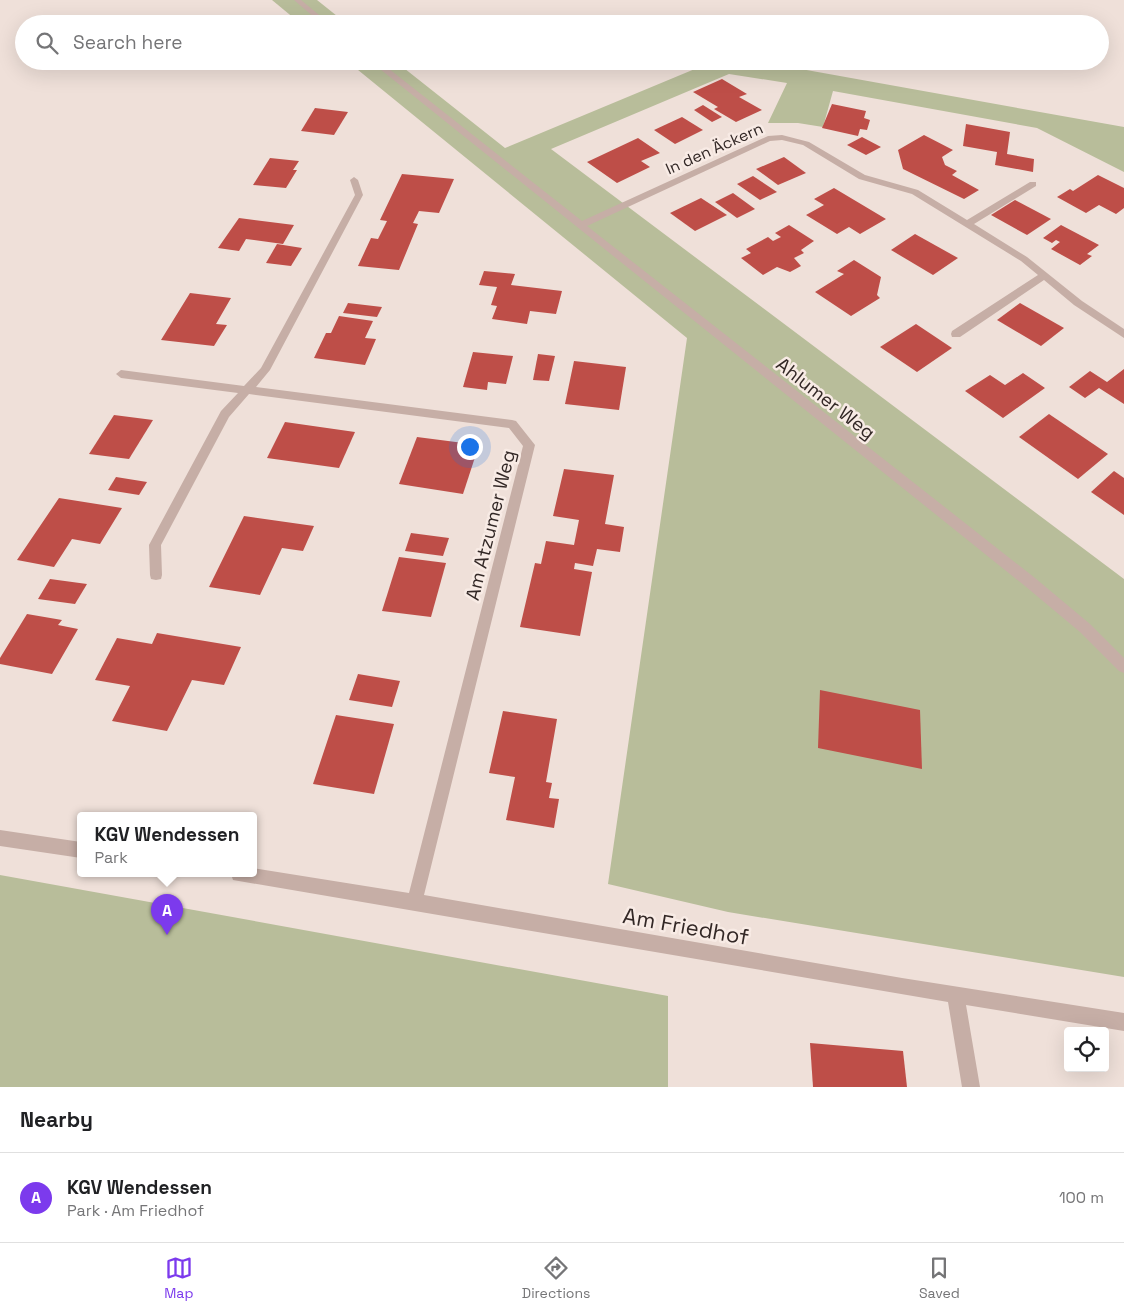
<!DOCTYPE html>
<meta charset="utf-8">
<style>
body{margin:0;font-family:"Space Grotesk",sans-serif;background:#f2f2f2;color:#202124}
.controls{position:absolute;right:15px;bottom:15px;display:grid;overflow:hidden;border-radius:5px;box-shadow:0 5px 20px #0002}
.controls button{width:45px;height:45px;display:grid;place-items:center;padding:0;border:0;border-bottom:1px solid #e0e0e0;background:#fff;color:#202124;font:25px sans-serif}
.you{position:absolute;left:469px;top:446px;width:18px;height:18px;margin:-12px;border:4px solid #fff;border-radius:50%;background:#1a73e8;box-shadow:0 0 0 8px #1a73e833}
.badge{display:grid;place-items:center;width:32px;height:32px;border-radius:50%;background:#7c3aed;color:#fff;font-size:16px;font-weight:700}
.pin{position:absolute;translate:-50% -41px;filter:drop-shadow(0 1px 2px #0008)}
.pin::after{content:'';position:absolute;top:26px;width:18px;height:15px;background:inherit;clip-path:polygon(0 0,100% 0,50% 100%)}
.popup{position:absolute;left:77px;top:812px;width:180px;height:65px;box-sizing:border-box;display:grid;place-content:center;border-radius:5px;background:#fff;filter:drop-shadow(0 1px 4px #0005);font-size:16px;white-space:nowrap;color:#757577}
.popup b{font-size:19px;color:#202124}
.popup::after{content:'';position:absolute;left:50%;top:100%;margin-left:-10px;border:10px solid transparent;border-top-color:#fff}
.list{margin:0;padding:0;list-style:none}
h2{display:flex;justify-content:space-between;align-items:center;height:65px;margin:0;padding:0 20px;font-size:21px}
h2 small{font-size:16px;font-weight:400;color:#757577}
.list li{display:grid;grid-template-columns:32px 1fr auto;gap:15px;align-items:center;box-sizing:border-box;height:90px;padding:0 20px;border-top:1px solid #e0e0e0}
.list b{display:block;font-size:19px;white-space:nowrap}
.list p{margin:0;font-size:16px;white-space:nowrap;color:#757577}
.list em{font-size:16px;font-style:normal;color:#757577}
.icon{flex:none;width:28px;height:28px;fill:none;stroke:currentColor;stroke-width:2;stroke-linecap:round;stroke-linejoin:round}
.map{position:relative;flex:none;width:1124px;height:1087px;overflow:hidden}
.search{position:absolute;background:#fff;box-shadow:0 5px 20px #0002;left:15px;right:15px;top:15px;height:55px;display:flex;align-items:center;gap:12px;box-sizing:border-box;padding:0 18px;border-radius:28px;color:#757577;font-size:19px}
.sheet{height:155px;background:#fff}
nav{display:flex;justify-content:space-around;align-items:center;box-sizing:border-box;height:70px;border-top:1px solid #e0e0e0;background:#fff;font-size:14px;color:#757577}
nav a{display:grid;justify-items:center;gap:2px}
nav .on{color:#7c3aed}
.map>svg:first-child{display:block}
</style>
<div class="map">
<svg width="1124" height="1087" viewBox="0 0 1124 1087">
<rect width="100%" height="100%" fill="#efe0d9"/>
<g fill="#b8bd9a">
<path d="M272,0H317L347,24H301Z"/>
<path d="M347,61H395L505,148L714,61H756L1124,127V172L1037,128L833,91L823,127L798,123H768L787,83L729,74L551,149L1124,579V977L728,912L608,884L687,338Z"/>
<path d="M0,875L668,996V1087H0Z"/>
</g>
<g fill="#be4e48">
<path d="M722,79L747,94L739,97L762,110L736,122L714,109L718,107L693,92Z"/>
<path d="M832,104L866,111L864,118L870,120L867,130L860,129L858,136L822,128Z"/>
<path d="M703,105L722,117L712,122L694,110Z"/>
<path d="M315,108L348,112L334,135L301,131Z"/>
<path d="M682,117L703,130L675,144L654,130Z"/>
<path d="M966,124L1010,132L1007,154L1034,159L1033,172L995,165L997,152L963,146Z"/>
<path d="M924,135L953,150L942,157L945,165L957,171L952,175L979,190L964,199L903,169L898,150Z"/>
<path d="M862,137L881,147L866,155L847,145Z"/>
<path d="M638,138L660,153L641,161L650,167L617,183L587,162Z"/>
<path d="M784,157L806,173L778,185L756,169Z"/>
<path d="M270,158L299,161L293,170H297L286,188L253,185Z"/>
<path d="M402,174L454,179L439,213L419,211L413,223L418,224L399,270L358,266L371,238L378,239L387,221L380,220Z"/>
<path d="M1098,175L1124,188V208L1116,214L1099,205L1086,213L1057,197L1070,189L1073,191Z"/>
<path d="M753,176L777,192L760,200L737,184Z"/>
<path d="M834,188L886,219L860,234L849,227L837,234L806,215L824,205L814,199Z"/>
<path d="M733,193L755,209L737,218L715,202Z"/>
<path d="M701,198L727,215L695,231L670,213Z"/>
<path d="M1015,200L1051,219L1027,235L991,215Z"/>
<path d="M239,218L294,225L283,244L246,239L239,251L218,248Z"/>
<path d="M789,225L814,241L801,250L804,253L794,258L801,266L790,272L777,267L763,275L741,258L751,253L746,249L768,237L773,241L781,237L775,233Z"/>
<path d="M1061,225L1099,245L1087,254L1092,256L1080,265L1051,249L1060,242L1056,240L1052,243L1043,238Z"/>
<path d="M915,234L958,258L933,275L891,250Z"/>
<path d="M277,244L302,248L291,266L266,263Z"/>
<path d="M854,260L881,277L877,295L880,298L851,316L815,292L844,274L837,271Z"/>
<path d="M484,271L515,274L511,285L562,291L556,314L530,311L527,324L492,319L497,306L491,305L497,287L479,285Z"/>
<path d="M190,293L231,298L216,324L227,325L214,346L161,340Z"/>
<path d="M348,303L382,307L377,317L343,313Z"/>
<path d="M1020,303L1064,328L1041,346L997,320Z"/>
<path d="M339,316L373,321L365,338L376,339L365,365L314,358L326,333H331Z"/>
<path d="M916,324L952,348L917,372L880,347Z"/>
<path d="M473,352L513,356L506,384L488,382L487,390L463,387Z"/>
<path d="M538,354L555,356L549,381L533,380Z"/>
<path d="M574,361L626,367L619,410L565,404Z"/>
<path d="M1124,369V404L1099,388L1085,398L1069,387L1090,371L1107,382Z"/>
<path d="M1023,373L1045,388L1003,418L965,391L990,375L1005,385Z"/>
<path d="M1049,414L1108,454L1078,479L1019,437Z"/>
<path d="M114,415L153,420L129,459L89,454Z"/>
<path d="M285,422L355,432L339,468L267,458Z"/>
<path d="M417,437L479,445L463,494L399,484Z"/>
<path d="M564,469L614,475L605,524L624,527L620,552L597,549L593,566L575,563L574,569L592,572L580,636L520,627L535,563L541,564L546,541L574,545L579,520L553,516Z"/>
<path d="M1114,471L1124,478V515L1091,492Z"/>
<path d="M116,477L147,482L139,495L108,490Z"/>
<path d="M59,498L122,508L100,544L72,539L54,567L17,560Z"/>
<path d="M244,516L314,526L303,551L282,548L260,595L209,587Z"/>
<path d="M411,533L449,538L443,556L405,551Z"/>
<path d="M399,557L446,563L431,617L382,611Z"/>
<path d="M50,579L87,584L75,604L38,599Z"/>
<path d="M27,614L62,620L58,625L78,629L52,674L0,664V658Z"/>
<path d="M157,633L241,647L224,685L192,680L167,731L112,721L130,686L95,680L117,638L152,644Z"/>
<path d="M358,674L400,681L392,707L349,700Z"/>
<path d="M820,690L920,710L922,769L818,748Z"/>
<path d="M503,711L557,719L546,782L552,783L549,798L559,799L554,828L506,820L515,777L489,773Z"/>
<path d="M336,715L394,724L374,794L313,784Z"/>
<path d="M810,1043L903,1051L907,1087H813Z"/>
</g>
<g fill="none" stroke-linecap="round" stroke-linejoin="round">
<g fill="#c6aea6" fill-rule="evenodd">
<path d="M294,0H301L330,24H322Z"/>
<path d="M370,61H379L582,221L768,136L782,135L809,142L865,175L918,190L967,220L1030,182H1036V186L974,224L1027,257L1082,301L1124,329V338L1074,305L1044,280L960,337H952L951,334L952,331L1038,275L1021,261L912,194L859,179L803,145L782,140L770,141L587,226L1035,578L1090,624L1124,658V673L1119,671L1080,632L1025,586Z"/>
<path d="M354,177L358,180L363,195L270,370L256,387L512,420L516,421L535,445L424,895L902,978L1124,1013V1031L966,1005L980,1087H962L948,1002L233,880L231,874H253V868L409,893L523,446L509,428L249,394L229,417L161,545L162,575L161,579L156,580L151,579L150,575L149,545L221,411L238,393L121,378L116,374L121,370L244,386L261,368L355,195L350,180Z"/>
<path d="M0,830L81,842V858L0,846Z"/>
</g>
</g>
<g text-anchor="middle" stroke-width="5" stroke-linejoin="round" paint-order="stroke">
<g font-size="16" fill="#332826" stroke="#f8ebe5">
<text transform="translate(714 148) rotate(-24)" y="6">In den Äckern</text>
</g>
<g font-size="19" fill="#332826" stroke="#f8ebe5">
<text transform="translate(826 398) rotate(38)" y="7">Ahlumer Weg</text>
<text transform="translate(490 525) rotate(-76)" y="7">Am Atzumer Weg</text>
</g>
<g font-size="22" fill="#332826" stroke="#f8ebe5">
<text transform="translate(686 926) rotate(10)" y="8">Am Friedhof</text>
</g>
</g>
</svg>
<div class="controls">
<button><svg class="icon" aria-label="locate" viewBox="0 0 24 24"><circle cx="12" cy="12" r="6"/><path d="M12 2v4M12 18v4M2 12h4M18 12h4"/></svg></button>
</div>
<div class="you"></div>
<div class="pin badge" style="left:167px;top:935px">A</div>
<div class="popup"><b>KGV Wendessen</b>Park</div>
<div class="search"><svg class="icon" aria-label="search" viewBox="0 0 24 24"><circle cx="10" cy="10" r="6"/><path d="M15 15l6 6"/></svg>Search here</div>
</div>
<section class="sheet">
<h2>Nearby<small></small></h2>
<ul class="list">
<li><span class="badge">A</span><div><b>KGV Wendessen</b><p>Park · Am Friedhof</p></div><em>100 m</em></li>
</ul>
</section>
<nav>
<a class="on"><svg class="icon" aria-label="map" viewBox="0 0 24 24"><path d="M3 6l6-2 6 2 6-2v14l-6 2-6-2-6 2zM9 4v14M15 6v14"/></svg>Map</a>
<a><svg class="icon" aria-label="directions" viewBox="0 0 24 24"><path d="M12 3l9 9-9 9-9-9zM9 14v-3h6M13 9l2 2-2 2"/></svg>Directions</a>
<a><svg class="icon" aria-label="saved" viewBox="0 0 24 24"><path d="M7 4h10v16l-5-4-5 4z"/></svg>Saved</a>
</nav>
